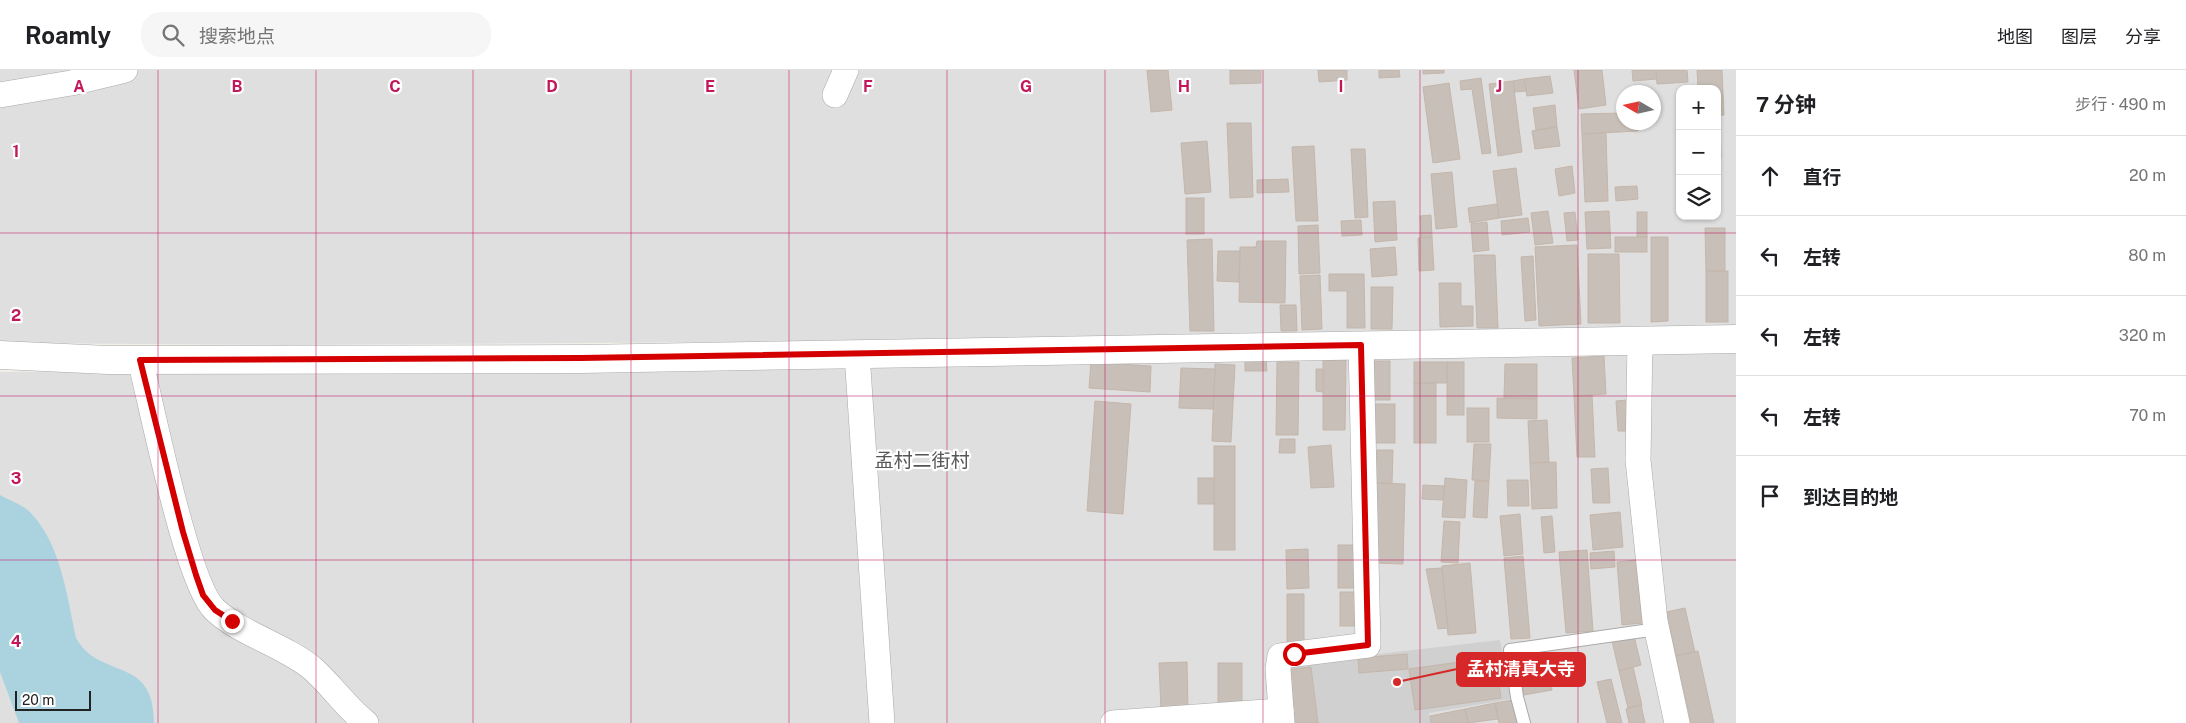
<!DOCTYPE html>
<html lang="zh">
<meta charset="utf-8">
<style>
body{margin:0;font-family:"Public Sans","Noto Sans SC",sans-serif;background:#f6f6f6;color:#202124}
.controls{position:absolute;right:15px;top:15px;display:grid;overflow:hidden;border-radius:10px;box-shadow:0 1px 4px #0004}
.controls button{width:45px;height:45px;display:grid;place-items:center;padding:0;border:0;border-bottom:1px solid #e0e0e0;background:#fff;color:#202124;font:25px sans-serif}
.compass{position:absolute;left:1616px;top:15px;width:45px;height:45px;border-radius:50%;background:#fff;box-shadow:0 1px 4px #0004;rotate:279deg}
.scale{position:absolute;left:15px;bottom:12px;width:76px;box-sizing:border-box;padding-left:5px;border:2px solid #222;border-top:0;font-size:14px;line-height:18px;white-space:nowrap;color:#222;-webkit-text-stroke:4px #fff;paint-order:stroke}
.stop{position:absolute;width:15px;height:15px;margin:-11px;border:4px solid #d40000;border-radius:50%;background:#fff}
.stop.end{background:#d40000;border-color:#fff;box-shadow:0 1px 5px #0008}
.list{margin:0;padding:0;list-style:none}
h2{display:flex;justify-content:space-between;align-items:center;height:65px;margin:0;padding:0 20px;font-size:21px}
h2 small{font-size:16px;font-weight:400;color:#757577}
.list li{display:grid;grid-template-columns:32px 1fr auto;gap:15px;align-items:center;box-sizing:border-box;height:80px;padding:0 20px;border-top:1px solid #e0e0e0}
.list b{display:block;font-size:19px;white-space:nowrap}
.list em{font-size:16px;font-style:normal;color:#757577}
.icon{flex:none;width:28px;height:28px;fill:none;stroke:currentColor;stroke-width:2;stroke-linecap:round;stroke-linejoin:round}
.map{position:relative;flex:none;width:1736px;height:653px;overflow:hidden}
header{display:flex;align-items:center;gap:30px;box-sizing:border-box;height:70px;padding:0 25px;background:#fff;border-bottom:1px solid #e0e0e0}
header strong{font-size:24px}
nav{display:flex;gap:28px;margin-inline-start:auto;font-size:18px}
.search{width:350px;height:45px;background:#f6f6f6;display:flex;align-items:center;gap:12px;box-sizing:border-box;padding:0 18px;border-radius:20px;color:#757577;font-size:19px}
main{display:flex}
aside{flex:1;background:#fff}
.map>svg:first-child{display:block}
</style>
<header>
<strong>Roamly</strong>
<div class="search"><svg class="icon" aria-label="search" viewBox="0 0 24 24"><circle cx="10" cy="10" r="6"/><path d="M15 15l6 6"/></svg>搜索地点</div>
<nav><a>地图</a><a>图层</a><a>分享</a></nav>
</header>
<main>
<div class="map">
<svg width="1736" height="653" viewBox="0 0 1736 653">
<rect width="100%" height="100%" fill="#f2efe9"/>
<g fill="#e0dfdf" fill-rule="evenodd">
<path d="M0,0H1736V256L862,271L285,275L0,273ZM1680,19H1717V146H1680ZM1624,22H1654V52H1624Z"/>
<path d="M1736,280V653H1687L1659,541L1647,419L1645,282Z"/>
<path d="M1626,283L1644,548L1669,653H0V302Z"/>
</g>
<path fill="#d0d0d0" d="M1500,570L1511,629L1429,643L1431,653H1290L1283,595Z"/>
<path fill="#aad3df" d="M0,425C9,430 23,435 30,442C61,474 67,526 76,568C100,611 154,584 154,653H19L0,602Z"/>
<g fill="#c7bfb8" stroke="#c4b6ab">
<path d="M1147,0H1168L1172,40L1151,42Z"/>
<path d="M1230,0H1261V13L1230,14Z"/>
<path d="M1318,0H1347V10L1319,12Z"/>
<path d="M1379,0H1399L1400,7L1379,8Z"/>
<path d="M1423,0H1444V3L1423,4Z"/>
<path d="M1574,0H1602L1606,35L1579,39Z"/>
<path d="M1632,0H1656L1657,9L1633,11Z"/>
<path d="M1656,0H1687L1688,12L1657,14Z"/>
<path d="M1697,0H1722L1724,45L1717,46V19H1698Z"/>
<path d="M1550,6L1553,23L1527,26L1524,9Z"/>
<path d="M1481,8L1491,83L1482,84L1472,19L1461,20L1460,11Z"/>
<path d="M1524,9L1526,21L1514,22L1513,11Z"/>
<path d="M1513,11L1522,82L1498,86L1489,14Z"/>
<path d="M1449,13L1460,89L1433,93L1423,17Z"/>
<path d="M1555,35L1557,57L1536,60L1533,38Z"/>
<path d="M1624,43V52H1638V61L1582,64L1581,44Z"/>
<path d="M1717,50H1720L1721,88H1717Z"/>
<path d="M1227,53H1251L1253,127L1230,128Z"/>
<path d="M1557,57L1560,76L1535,79L1532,61Z"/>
<path d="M1606,63L1608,131L1585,132L1582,64Z"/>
<path d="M1207,71L1211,122L1185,124L1181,73Z"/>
<path d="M1314,76L1318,151H1296L1292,77Z"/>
<path d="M1351,79H1365L1368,147L1355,148Z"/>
<path d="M1572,96L1575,123L1559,126L1555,99Z"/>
<path d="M1516,98L1522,145L1499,148L1493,101Z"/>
<path d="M1452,102L1457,157L1436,159L1431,104Z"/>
<path d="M1288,109L1289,122L1257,123V110Z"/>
<path d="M1637,116L1638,129L1616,131L1615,117Z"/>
<rect x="1186" y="128" width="18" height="36"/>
<path d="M1395,131L1397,170L1375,172L1373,132Z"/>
<path d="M1497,134L1499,148L1470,153L1468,138Z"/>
<path d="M1548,141L1553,173L1535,175L1531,143Z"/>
<path d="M1609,141L1611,178L1587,179L1585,142Z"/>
<path d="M1575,142L1578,170L1567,171L1564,143Z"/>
<rect x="1637" y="142" width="10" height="25"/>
<path d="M1431,145L1432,167L1421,168L1420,146Z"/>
<path d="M1528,148L1530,162L1502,165L1501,151Z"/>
<path d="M1361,150L1362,165L1342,166L1341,151Z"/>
<path d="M1487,152L1489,180L1473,182L1471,154Z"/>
<path d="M1318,155L1320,203L1299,204L1298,156Z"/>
<path d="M1705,158H1725V201H1706Z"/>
<path d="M1432,167L1434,200L1419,201L1418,168Z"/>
<rect x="1615" y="167" width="32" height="15"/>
<path d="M1651,167H1668V251L1651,252Z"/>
<path d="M1212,169L1214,261H1190L1187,170Z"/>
<path d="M1257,171H1286L1285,233L1239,232L1240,177H1256Z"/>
<path d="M1577,175L1581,254L1539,256L1535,177Z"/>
<path d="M1395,177L1397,205L1372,207L1370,179Z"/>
<path d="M1218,181H1240L1239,212L1217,211Z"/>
<path d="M1588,184H1619L1620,253H1588Z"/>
<path d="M1474,185H1495L1498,258H1477Z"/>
<path d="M1533,186L1536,250L1525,251L1521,187Z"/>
<rect x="1706" y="201" width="22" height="51"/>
<path d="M1329,204H1364L1365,258H1347V221H1329Z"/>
<path d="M1320,205L1322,259L1302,260L1300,206Z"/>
<path d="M1439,213H1461V236H1473V256L1440,257Z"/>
<path d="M1371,217H1393L1392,259H1371Z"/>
<path d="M1280,235H1296L1297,261H1281Z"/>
<path d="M1604,286L1606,324L1574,326L1572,288Z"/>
<path d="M1266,290L1267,301H1245V291Z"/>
<path d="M1323,290H1346L1345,360H1323Z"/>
<rect x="1368" y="291" width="22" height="39"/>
<path d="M1091,292L1151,296L1150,322L1089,318Z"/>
<path d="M1277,292H1299L1298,365H1276Z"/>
<rect x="1414" y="292" width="33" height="21"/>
<rect x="1447" y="292" width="17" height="53"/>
<path d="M1215,294L1235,295L1231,372L1212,371Z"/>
<path d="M1505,294H1537V329L1504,328Z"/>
<path d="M1181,298L1215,299L1213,339L1179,338Z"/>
<path d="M1316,299H1323V322L1316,321Z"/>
<rect x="1414" y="313" width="22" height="60"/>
<path d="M1592,325L1595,387H1577L1574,326Z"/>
<path d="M1497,328L1537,329V349L1497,348Z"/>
<path d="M1627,330L1629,361H1618L1616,331Z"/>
<path d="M1095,331L1131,334L1123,444L1087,441Z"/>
<rect x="1368" y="334" width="27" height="39"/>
<rect x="1467" y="338" width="22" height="34"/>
<path d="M1547,350L1549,392L1530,393L1528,351Z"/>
<path d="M1280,369H1295V383H1279Z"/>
<path d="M1474,374H1491L1489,411L1472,410Z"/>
<path d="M1331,375L1334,417L1311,418L1308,377Z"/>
<rect x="1214" y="376" width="21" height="104"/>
<path d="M1377,380H1393L1392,414L1376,413Z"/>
<path d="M1556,392L1557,438L1532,439L1530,393Z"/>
<path d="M1608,398L1610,433H1593L1591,399Z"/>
<rect x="1198" y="408" width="16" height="26"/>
<path d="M1445,408L1467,410L1465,448L1442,447Z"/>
<path d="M1507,410H1528L1529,436H1508Z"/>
<path d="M1475,411H1489L1487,448L1473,447Z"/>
<path d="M1376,413L1405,414L1403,494L1374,493Z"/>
<path d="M1423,415L1444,416L1443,430L1422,429Z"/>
<path d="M1620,442L1623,477L1593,480L1590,445Z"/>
<path d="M1520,444L1523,484L1504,486L1500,446Z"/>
<path d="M1552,446L1555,482L1544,483L1541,447Z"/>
<path d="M1444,451L1460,452L1458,493L1441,492Z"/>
<rect x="1338" y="475" width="18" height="43"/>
<path d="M1308,479L1309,518L1287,519L1286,480Z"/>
<path d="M1587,480L1593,561L1566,563L1559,482Z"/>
<path d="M1614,481L1615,497L1591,499L1590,483Z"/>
<path d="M1523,486L1530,568L1511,569L1504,488Z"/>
<path d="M1636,490L1642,553L1622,555L1617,492Z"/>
<path d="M1470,493L1476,563L1448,565L1442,496Z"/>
<path d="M1442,498L1448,558L1438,559L1426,499Z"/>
<rect x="1340" y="522" width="15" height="34"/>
<path d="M1287,524H1304V574L1287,575Z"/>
<path d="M1685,538L1695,582L1676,586L1666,542Z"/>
<path d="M1634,566L1641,595L1619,601L1612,571Z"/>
<path d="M1698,581L1714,653H1691L1676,586Z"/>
<path d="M1546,583L1552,620L1524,625L1519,587Z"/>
<path d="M1407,584L1408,599L1359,603L1358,588Z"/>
<path d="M1495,587L1501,628L1415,640L1409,599Z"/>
<path d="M1187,592L1188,639H1161L1159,593Z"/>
<rect x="1218" y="593" width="24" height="42"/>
<path d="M1311,597L1318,653H1292L1285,600Z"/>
<path d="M1633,597L1642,635L1628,638L1619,601Z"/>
<path d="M1611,609L1622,653H1607L1597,612Z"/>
<path d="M1513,630L1517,653H1499L1495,633Z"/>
<path d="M1495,633L1498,649L1468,653L1465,639Z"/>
<path d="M1641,635L1645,653H1629L1626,639Z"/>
<path d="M1465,639L1468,653H1431L1430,646Z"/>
</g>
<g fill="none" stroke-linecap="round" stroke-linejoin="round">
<g stroke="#a9a9a9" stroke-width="14">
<path id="service" d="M1524,653L1517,627L1510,580L1657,559"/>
</g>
<g stroke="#a9a9a9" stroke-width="26">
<g id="minor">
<path d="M0,25L71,13L125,0"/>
<path d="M835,25L846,0"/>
<path d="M1640,270L1638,390L1655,551L1677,653"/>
<path d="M857,284L882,653"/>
<path d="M140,290C152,336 187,515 215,540C241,564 286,576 313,599C332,616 346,637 366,653"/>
<path d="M1113,653L1281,641"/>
<path d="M1282,653L1278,599L1280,586L1368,575L1361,275"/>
</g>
</g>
<g stroke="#a9a9a9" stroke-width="29">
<path id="tertiary" d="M0,285L108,290L581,289L1736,269"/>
</g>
<use href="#service" stroke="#fff" stroke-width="12"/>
<use href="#minor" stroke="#fff" stroke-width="25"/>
<use href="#tertiary" stroke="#fff" stroke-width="28"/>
</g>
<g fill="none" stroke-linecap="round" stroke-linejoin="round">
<path stroke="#d40000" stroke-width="6" d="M232,551L215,540L203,525L196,505L183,462L140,290L581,288L1361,275L1368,575L1294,584"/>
</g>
<path fill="none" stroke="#c2185b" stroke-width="1" stroke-opacity="0.55" d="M158,0V653M316,0V653M473,0V653M631,0V653M789,0V653M947,0V653M1105,0V653M1263,0V653M1420,0V653M1578,0V653M0,163H1736M0,326H1736M0,490H1736"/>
<g text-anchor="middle" stroke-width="4.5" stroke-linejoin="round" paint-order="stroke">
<g font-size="19" fill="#555" stroke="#fff">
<text x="922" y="397">孟村二街村</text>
</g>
</g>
<g font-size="16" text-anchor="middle" font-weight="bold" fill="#c2185b" stroke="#fff" stroke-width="4.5" stroke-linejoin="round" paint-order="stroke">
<text x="79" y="22">A</text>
<text x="237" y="22">B</text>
<text x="395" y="22">C</text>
<text x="552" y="22">D</text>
<text x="710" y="22">E</text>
<text x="868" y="22">F</text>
<text x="1026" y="22">G</text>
<text x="1184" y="22">H</text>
<text x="1341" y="22">I</text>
<text x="1499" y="22">J</text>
<text x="16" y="87">1</text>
<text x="16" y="251">2</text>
<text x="16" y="414">3</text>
<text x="16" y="577">4</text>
</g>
<path fill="none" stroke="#d62828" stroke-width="2" d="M1397 612L1457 599"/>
<circle fill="#d62828" stroke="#fff" stroke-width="2" cx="1397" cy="612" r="5"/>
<rect fill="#d62828" stroke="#d62828" stroke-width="2" x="1457" y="583" width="128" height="33" rx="5"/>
<g font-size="18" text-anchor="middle" font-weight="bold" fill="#fff">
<text x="1521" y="605">孟村清真大寺</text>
</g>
</svg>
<div class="controls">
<button>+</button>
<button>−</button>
<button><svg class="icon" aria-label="layers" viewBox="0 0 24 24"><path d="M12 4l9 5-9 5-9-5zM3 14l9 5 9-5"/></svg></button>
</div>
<svg class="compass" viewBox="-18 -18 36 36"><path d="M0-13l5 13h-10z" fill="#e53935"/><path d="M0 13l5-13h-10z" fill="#757577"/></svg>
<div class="scale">20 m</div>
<div class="stop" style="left:1294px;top:584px"></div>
<div class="stop end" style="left:232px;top:551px"></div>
</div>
<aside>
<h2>7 分钟<small>步行 · 490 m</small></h2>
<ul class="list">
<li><svg class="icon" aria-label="ahead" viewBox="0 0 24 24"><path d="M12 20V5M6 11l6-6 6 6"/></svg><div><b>直行</b></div><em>20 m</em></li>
<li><svg class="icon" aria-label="left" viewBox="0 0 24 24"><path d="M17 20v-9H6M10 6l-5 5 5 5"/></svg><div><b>左转</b></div><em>80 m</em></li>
<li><svg class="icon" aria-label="left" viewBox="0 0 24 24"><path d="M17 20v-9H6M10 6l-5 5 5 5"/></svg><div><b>左转</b></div><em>320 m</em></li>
<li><svg class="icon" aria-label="left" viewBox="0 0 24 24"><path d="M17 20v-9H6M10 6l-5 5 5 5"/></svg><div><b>左转</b></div><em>70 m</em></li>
<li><svg class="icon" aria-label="arrive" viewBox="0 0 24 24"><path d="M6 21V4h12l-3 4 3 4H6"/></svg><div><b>到达目的地</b></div></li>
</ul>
</aside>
</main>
